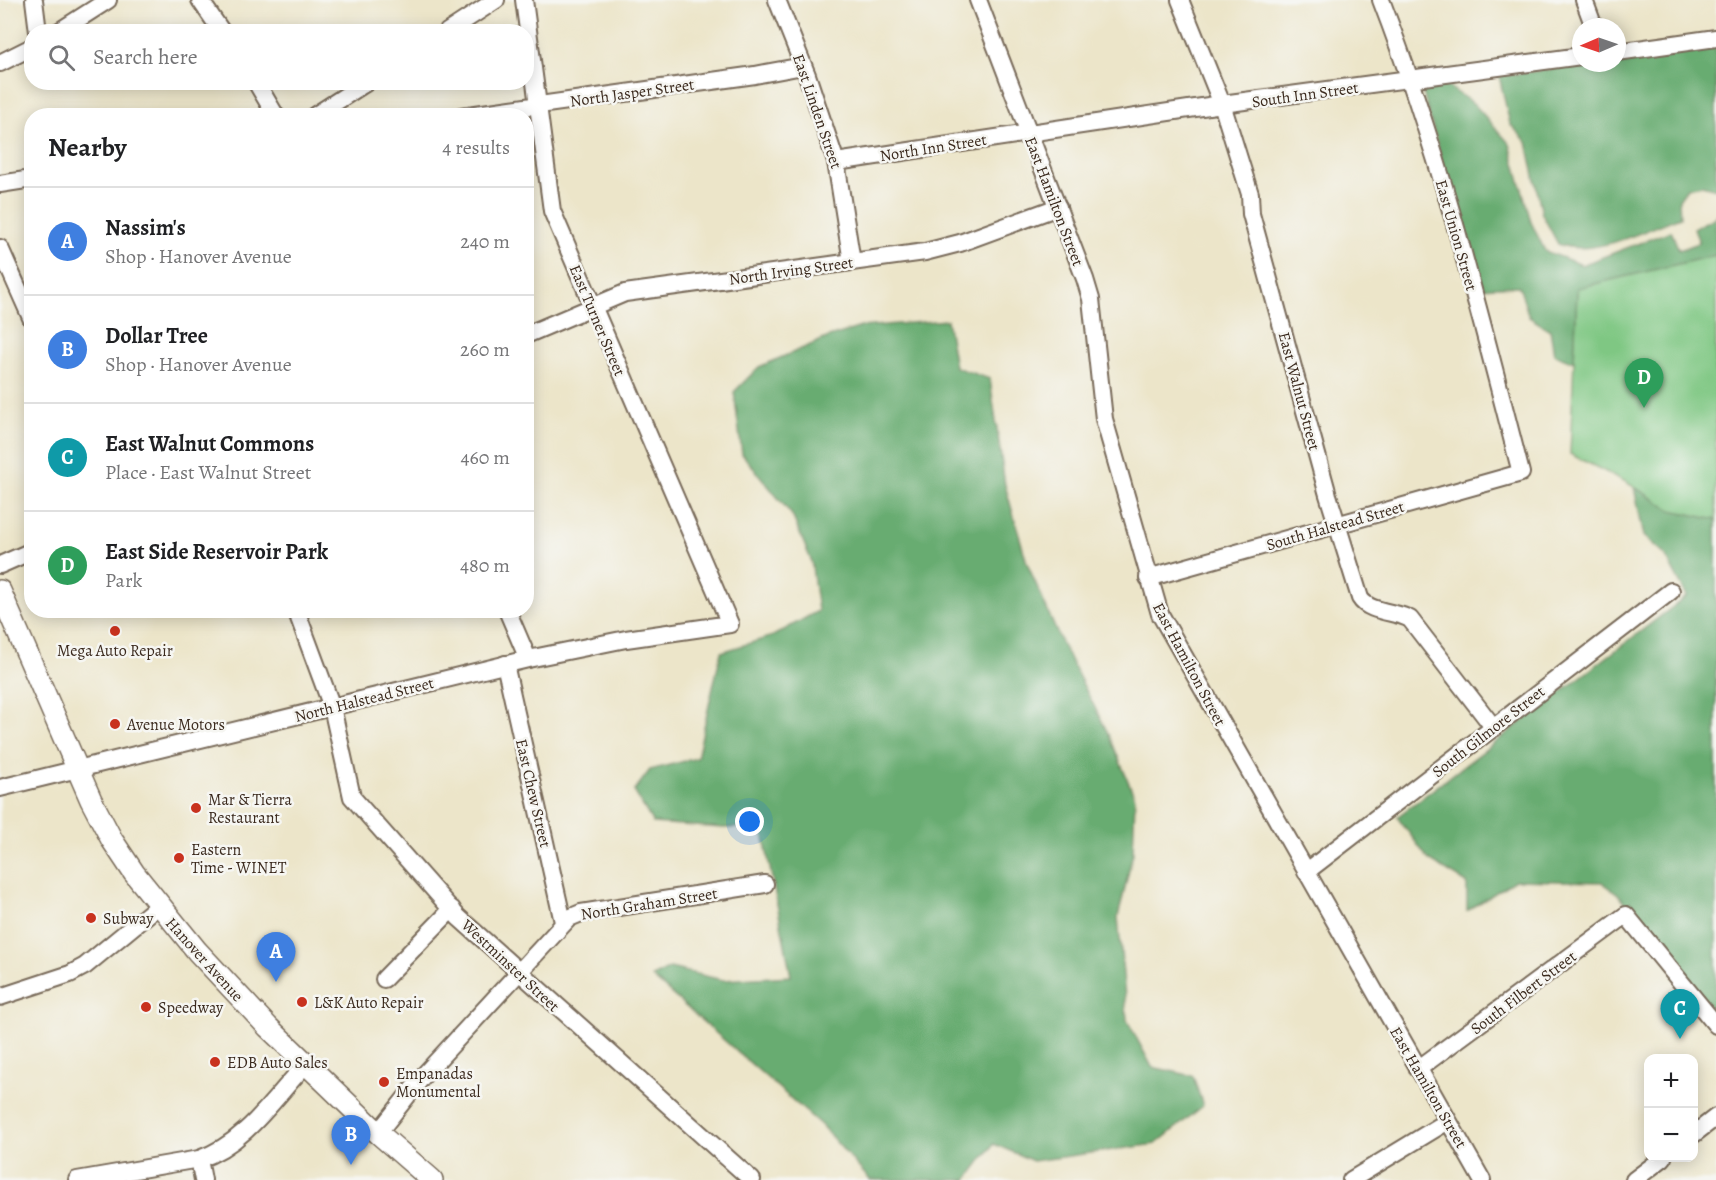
<!DOCTYPE html>
<meta charset="utf-8">
<style>
body{margin:0;font-family:Alegreya,serif;background:#f2f2f2;color:#202124}
.controls{position:absolute;right:18px;bottom:18px;display:grid;overflow:hidden;border-radius:12px;box-shadow:0 3px 15px #0003}
.controls button{width:54px;height:54px;display:grid;place-items:center;padding:0;border:0;border-bottom:2px solid #e0e0e0;background:#fff;color:#202124;font:30px sans-serif}
.compass{position:absolute;left:1572px;top:18px;width:54px;height:54px;border-radius:50%;background:#fff;box-shadow:0 3px 15px #0003;rotate:268deg}
.you{position:absolute;left:750px;top:822px;width:21px;height:21px;margin:-15px;border:4px solid #fff;border-radius:50%;background:#1a73e8;box-shadow:0 0 0 9px #1a73e833}
.badge{display:grid;place-items:center;width:39px;height:39px;border-radius:50%;background:#db2777;color:#fff;font-size:20px;font-weight:700}
.pin{position:absolute;translate:-50% -50px;filter:drop-shadow(0 2px 3px #0008)}
.pin::after{content:'';position:absolute;top:32px;width:21px;height:18px;background:inherit;clip-path:polygon(0 0,100% 0,50% 100%)}
.list{margin:0;padding:0;list-style:none}
h2{display:flex;justify-content:space-between;align-items:center;height:78px;margin:0;padding:0 24px;font-size:26px}
h2 small{font-size:20px;font-weight:400;color:#757577}
.list li{display:grid;grid-template-columns:39px 1fr auto;gap:18px;align-items:center;box-sizing:border-box;height:108px;padding:0 24px;border-top:2px solid #e0e0e0}
.list b{display:block;font-size:22px;white-space:nowrap}
.list p{margin:0;font-size:20px;white-space:nowrap;color:#757577}
.list em{font-size:20px;font-style:normal;color:#757577}
.icon{flex:none;width:33px;height:33px;fill:none;stroke:currentColor;stroke-width:2;stroke-linecap:round;stroke-linejoin:round}
.map{position:relative;flex:none;width:1716px;height:1180px;overflow:hidden}
.search{position:absolute;background:#fff;box-shadow:0 3px 15px #0003;left:24px;top:24px;width:510px;height:66px;display:flex;align-items:center;gap:15px;box-sizing:border-box;padding:0 21px;border-radius:24px;color:#757577;font-size:22px}
.panel{position:absolute;background:#fff;box-shadow:0 3px 15px #0003;left:24px;top:108px;width:510px;height:510px;border-radius:24px}
.map>svg:first-child{display:block}
</style>
<div class="map">
<svg width="1716" height="1180" viewBox="0 0 1716 1180">
<rect width="100%" height="100%" fill="#f6f6f2"/>
<filter id="ink" filterUnits="userSpaceOnUse"><feTurbulence type="fractalNoise" baseFrequency=".0167" numOctaves="2"/><feDisplacementMap in="SourceGraphic" scale="12" xChannelSelector="R" yChannelSelector="G"/><feConvolveMatrix kernelMatrix="1 2 1 2 8 2 1 2 1" color-interpolation-filters="sRGB"/></filter>
<filter id="wash" filterUnits="userSpaceOnUse"><feTurbulence type="fractalNoise" baseFrequency=".008" numOctaves="4" result="noise"/><feDisplacementMap in="SourceGraphic" scale="24" xChannelSelector="R" yChannelSelector="G"/><feGaussianBlur stdDeviation="1.35" result="paint"/><feColorMatrix in="noise" values="0 0 0 0 0 0 0 0 0 0 0 0 0 0 0 0 0 1.4 0 .05"/><feComposite in="paint" operator="in"/></filter>
<g filter="url(#wash)">
<rect width="100%" height="100%" fill="#ece5c9"/>
<path fill="#7fc783" stroke="#5d7850" stroke-width="1.5" d="M1716,255V520L1671,510L1626,482L1570,454L1577,288Z"/>
<g fill="#67ac71" stroke="#516b48" stroke-width="1.5">
<path d="M1716,47V189L1702,185L1687,188L1679,199L1680,217C1645,230 1594,258 1558,244L1542,214L1527,142L1510,124L1499,76L1595,63H1617V60Z"/>
<path d="M1446,85L1474,104L1510,144L1531,222L1545,251L1582,265L1671,231L1679,250L1699,243L1694,228L1714,218L1716,214V255L1577,288L1574,362L1554,354L1550,330L1529,317L1519,286L1477,288L1422,89Z"/>
<path d="M947,320L955,367L990,379L1005,485L1027,563L1061,642L1109,735L1135,798L1133,853L1118,917L1127,1020L1152,1067L1193,1076L1203,1106L1156,1144L1033,1161L994,1144L967,1180H870L821,1125L652,977L670,968L723,980L791,976L762,827L723,828L653,823L634,791L650,770L697,758L721,652L773,636L818,611L811,560L792,515L742,454L734,392L759,367L829,337L861,327Z"/>
<path d="M1634,487L1671,510L1716,520V1015L1618,894L1602,882L1515,880L1467,911V883L1429,860L1397,817L1687,596L1665,555L1644,536Z"/>
</g>
</g>
<g filter="url(#ink)">
<g fill="none" stroke-linecap="round" stroke-linejoin="round">
<g stroke="#796b5a" stroke-width="20">
<g id="minor">
<path d="M34,0L38,32"/>
<path d="M200,0L222,32"/>
<path d="M777,0L807,75L836,162L852,262"/>
<path d="M978,0L1085,279L1091,299L1104,419L1160,614L1482,1180"/>
<path d="M1180,0L1222,104L1250,194L1251,214L1328,495L1360,598C1369,613 1396,611 1410,619L1494,728"/>
<path d="M1584,0L1594,27"/>
<path d="M58,32L108,0"/>
<path d="M447,32L496,0"/>
<path d="M1617,52L1716,38"/>
<path d="M0,63L32,47"/>
<path d="M256,82L276,116"/>
<path d="M314,116L367,82"/>
<path d="M461,116L755,75L803,66"/>
<path d="M836,162L1222,104L1581,56"/>
<path d="M0,184L32,179"/>
<path d="M0,248L32,320"/>
<path d="M526,335L625,293L925,252L960,243L1058,207"/>
<path d="M0,565L32,551"/>
<path d="M1148,578L1521,473C1480,314 1440,153 1381,0"/>
<path d="M296,610L332,707L352,797L458,917L752,1180"/>
<path d="M507,610L528,659"/>
<path d="M505,664L563,922"/>
<path d="M0,788L528,659L626,639L730,624L552,211L524,0"/>
<path d="M1306,872L1671,591"/>
<path d="M384,979L452,909"/>
<path d="M0,997L70,974L85,966L158,906"/>
<path d="M1418,1069L1626,915L1716,1025"/>
<path d="M378,1133L423,1076L569,918L581,913L765,884"/>
<path d="M1694,1134L1716,1117"/>
<path d="M199,1159L203,1180"/>
<path d="M77,1180L199,1159C245,1144 274,1098 306,1064"/>
<path d="M1351,1180L1448,1121"/>
<path d="M1634,1180L1663,1158"/>
</g>
</g>
<g stroke="#796b5a" stroke-width="24">
<path id="major" d="M0,591L91,800L112,840L134,873L197,951L268,1027L378,1133L432,1180"/>
</g>
<use href="#minor" stroke="#fff" stroke-width="16"/>
<use href="#major" stroke="#fff" stroke-width="21"/>
</g>
</g>
<g fill="#c8321e" stroke="#f6f6f2" stroke-width="2">
<circle cx="115" cy="631" r="6"/>
<circle cx="115" cy="724" r="6"/>
<circle cx="196" cy="808" r="6"/>
<circle cx="179" cy="858" r="6"/>
<circle cx="91" cy="918" r="6"/>
<circle cx="302" cy="1002" r="6"/>
<circle cx="146" cy="1007" r="6"/>
<circle cx="215" cy="1062" r="6"/>
<circle cx="384" cy="1082" r="6"/>
</g>
<g text-anchor="middle" stroke-width="5" stroke-linejoin="round" paint-order="stroke">
<g font-size="16" fill="#3b2a1e" stroke="#f6f6f2">
<text transform="translate(632 92) rotate(-8)" y="6">North Jasper Street</text>
<text transform="translate(1305 94) rotate(-8)" y="6">South Inn Street</text>
<text transform="translate(818 111) rotate(71)" y="6">East Linden Street</text>
<text transform="translate(933 147) rotate(-9)" y="6">North Inn Street</text>
<text transform="translate(1055 201) rotate(69)" y="6">East Hamilton Street</text>
<text transform="translate(1457 235) rotate(74)" y="6">East Union Street</text>
<text transform="translate(791 270) rotate(-8)" y="6">North Irving Street</text>
<text transform="translate(598 320) rotate(67)" y="6">East Turner Street</text>
<text transform="translate(1300 391) rotate(75)" y="6">East Walnut Street</text>
<text transform="translate(1335 525) rotate(-16)" y="6">South Halstead Street</text>
<text transform="translate(1190 664) rotate(62)" y="6">East Hamilton Street</text>
<text transform="translate(364 699) rotate(-14)" y="6">North Halstead Street</text>
<text transform="translate(1488 731) rotate(-38)" y="6">South Gilmore Street</text>
<text transform="translate(534 793) rotate(77)" y="6">East Chew Street</text>
<text transform="translate(649 903) rotate(-9)" y="6">North Graham Street</text>
<text transform="translate(205 959) rotate(48)" y="6">Hanover Avenue</text>
<text transform="translate(511 965) rotate(43)" y="6">Westminster Street</text>
<text transform="translate(1523 992) rotate(-37)" y="6">South Filbert Street</text>
<text transform="translate(1429 1087) rotate(60)" y="6">East Hamilton Street</text>
</g>
<g font-size="16" fill="#3b2a1e" stroke="#f6f6f2" text-anchor="start">
<text x="115" y="656" text-anchor="middle">Mega Auto Repair</text>
<text x="127" y="730">Avenue Motors</text>
<text x="208" y="805">Mar &amp; Tierra<tspan x="208" dy="18">Restaurant</tspan></text>
<text x="191" y="855">Eastern<tspan x="191" dy="18">Time - WINET</tspan></text>
<text x="103" y="924">Subway</text>
<text x="314" y="1008">L&amp;K Auto Repair</text>
<text x="158" y="1013">Speedway</text>
<text x="227" y="1068">EDB Auto Sales</text>
<text x="396" y="1079">Empanadas<tspan x="396" dy="18">Monumental</tspan></text>
</g>
</g>
</svg>
<div class="controls">
<button>+</button>
<button>−</button>
</div>
<svg class="compass" viewBox="-18 -18 36 36"><path d="M0-13l5 13h-10z" fill="#e53935"/><path d="M0 13l5-13h-10z" fill="#757577"/></svg>
<div class="you"></div>
<div class="pin badge" style="left:276px;top:982px;background:#3f7fe0">A</div>
<div class="pin badge" style="left:351px;top:1165px;background:#3f7fe0">B</div>
<div class="pin badge" style="left:1680px;top:1039px;background:#0f9aa8">C</div>
<div class="pin badge" style="left:1644px;top:408px;background:#2e9e5b">D</div>
<div class="search"><svg class="icon" aria-label="search" viewBox="0 0 24 24"><circle cx="10" cy="10" r="6"/><path d="M15 15l6 6"/></svg>Search here</div>
<section class="panel">
<h2>Nearby<small>4 results</small></h2>
<ul class="list">
<li><span class="badge" style="background:#3f7fe0">A</span><div><b>Nassim's</b><p>Shop · Hanover Avenue</p></div><em>240 m</em></li>
<li><span class="badge" style="background:#3f7fe0">B</span><div><b>Dollar Tree</b><p>Shop · Hanover Avenue</p></div><em>260 m</em></li>
<li><span class="badge" style="background:#0f9aa8">C</span><div><b>East Walnut Commons</b><p>Place · East Walnut Street</p></div><em>460 m</em></li>
<li><span class="badge" style="background:#2e9e5b">D</span><div><b>East Side Reservoir Park</b><p>Park</p></div><em>480 m</em></li>
</ul>
</section>
</div>
